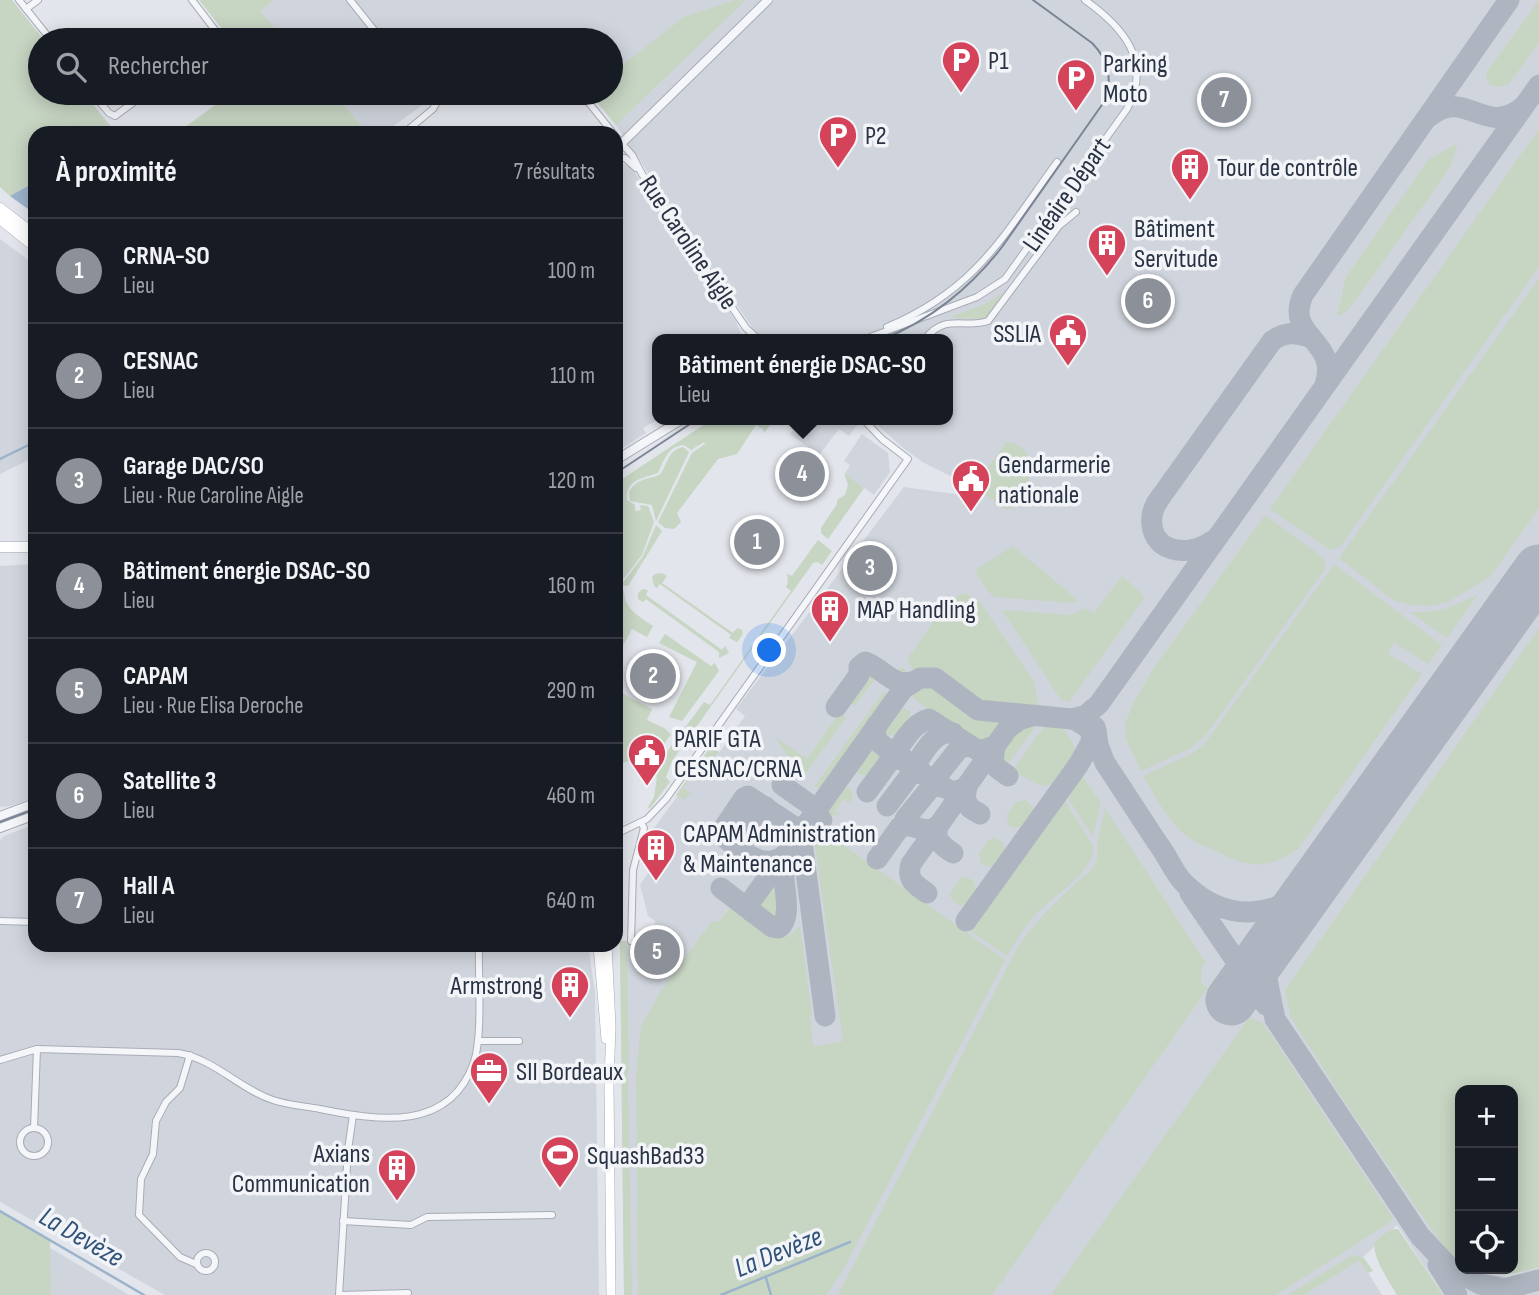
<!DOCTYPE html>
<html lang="fr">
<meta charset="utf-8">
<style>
body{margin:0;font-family:"Sofia Sans Condensed",sans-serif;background:#20242c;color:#f1f3f6}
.controls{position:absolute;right:21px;bottom:21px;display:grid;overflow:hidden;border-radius:14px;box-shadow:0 4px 18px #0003}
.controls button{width:63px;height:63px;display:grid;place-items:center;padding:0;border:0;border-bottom:2px solid #363941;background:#171b24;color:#f1f3f6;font:35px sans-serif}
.you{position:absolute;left:770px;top:651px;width:24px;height:24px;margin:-18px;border:5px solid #fff;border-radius:50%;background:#1a73e8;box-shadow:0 0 0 10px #1a73e833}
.badge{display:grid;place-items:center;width:46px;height:46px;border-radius:50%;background:#8c9099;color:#fff;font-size:23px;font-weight:700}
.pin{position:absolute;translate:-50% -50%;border:4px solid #fff;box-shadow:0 2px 7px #0006}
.popup{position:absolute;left:652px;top:334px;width:301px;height:91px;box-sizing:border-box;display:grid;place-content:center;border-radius:14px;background:#171b24;filter:drop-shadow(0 2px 5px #0005);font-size:23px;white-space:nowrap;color:#9ea1a6}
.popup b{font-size:26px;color:#f1f3f6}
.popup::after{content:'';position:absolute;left:50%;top:100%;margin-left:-14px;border:14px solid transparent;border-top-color:#171b24}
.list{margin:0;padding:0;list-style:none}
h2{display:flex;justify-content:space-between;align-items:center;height:91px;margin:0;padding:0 28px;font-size:30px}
h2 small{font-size:23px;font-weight:400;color:#9ea1a6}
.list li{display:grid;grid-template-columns:46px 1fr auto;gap:21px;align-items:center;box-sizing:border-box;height:105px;padding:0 28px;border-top:2px solid #363941}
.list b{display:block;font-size:26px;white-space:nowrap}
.list p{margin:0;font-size:23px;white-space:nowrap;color:#9ea1a6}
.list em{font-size:23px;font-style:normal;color:#9ea1a6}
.icon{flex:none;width:38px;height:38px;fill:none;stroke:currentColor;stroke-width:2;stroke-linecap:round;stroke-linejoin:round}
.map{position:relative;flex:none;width:1539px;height:1295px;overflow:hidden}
.search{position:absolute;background:#171b24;box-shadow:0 4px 18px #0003;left:28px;top:28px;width:595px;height:77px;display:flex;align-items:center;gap:18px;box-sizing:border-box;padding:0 24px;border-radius:38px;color:#9ea1a6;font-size:26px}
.panel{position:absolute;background:#171b24;box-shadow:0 4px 18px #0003;left:28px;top:126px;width:595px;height:826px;border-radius:21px}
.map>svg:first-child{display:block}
</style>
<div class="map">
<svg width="1539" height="1295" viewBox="0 0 1539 1295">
<rect width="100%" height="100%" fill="#e2e5eb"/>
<g fill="#d0d5dd">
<path d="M274,0H1539V1257L1513,1090H1460L1454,1259L1460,1262V1269H1475L1485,1273L1507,1277L1539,1267V1295H1443L1397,1225L1360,1260L1382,1295H624L620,941L643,940L656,922L648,916L640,885L653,866L658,869L663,861L646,849L643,843L698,768L707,770L745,716L736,709L904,487L955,494L976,507L983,499L985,493L924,463L903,448L872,420H947V339H762L757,335L616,125L589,93H611V40H543L526,35L521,30L508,40H286L259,11Z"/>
<path d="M333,93H439L384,133H369Z"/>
<path d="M618,163L629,166L634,171L736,321L743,339H657V420L643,428L646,433L616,452V165Z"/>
<path d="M0,239L35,265V457L0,474Z"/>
<path d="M800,420H850L857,425L849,436L839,429L819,455L790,434Z"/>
<path d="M862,434L888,453L890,472L874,495L845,474L850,465L844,461Z"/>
<path d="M35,564V797L11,806L0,807V566Z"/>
<path d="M35,824V945H588L595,993L599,1295H165L0,1202V840L4,836Z"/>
<path d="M0,1218L129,1295H0Z"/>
</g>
<g fill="#c7d5c3">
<path d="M0,0H12L44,40H40V93H84L116,133H35V182L10,196L0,187Z"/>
<path d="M199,0H274L260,11L286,40H227L229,38Z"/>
<path d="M734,0H746L616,125L592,96L591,93H611V74L684,17Z"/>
<path d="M1539,0V42L1509,84L1497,87L1488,84L1486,73Z"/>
<path d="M223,93H333L369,133H177L226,97Z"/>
<path d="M1539,129V267L1340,547L1330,550L1270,509Z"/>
<path d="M1456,144L1457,146L1451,165L1438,185L1350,308L1342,315H1337L1346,277L1428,160Z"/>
<path d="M1539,278V508L1490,577L1448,602L1431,606L1410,605L1393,600L1339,558Z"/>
<path d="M1004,292L985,319L953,318V316L985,304Z"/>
<path d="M711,420L773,421L764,433L763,429L756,425L737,454L718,459L677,513L681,522L674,529L665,528L658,522L692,453L705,444L704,442L691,450L684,445C668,446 664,460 658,473C643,478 625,480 627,500L635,505V511L641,510L640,505L648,506L654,522L642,555L619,585H616V483Z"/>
<path d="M1006,442C1050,445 1025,513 1006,509C999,507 984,492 974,487Z"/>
<path d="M683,447L689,452L656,521L652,505L630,501L629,492C639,474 656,481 662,472C668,461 669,450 683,447Z"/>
<path d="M844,473L864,488L828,539L821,533V528L837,504V500L845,495L848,485Z"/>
<path d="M1265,515L1324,558L1325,569L1206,735L1191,748L1141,771L1126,739L1125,724L1133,704L1153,669Z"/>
<path d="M656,525L662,531L628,586L621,585L643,556Z"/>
<path d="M818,540L832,551L822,565L818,562L813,563L672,761L666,777L670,782L651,807L647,809L654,797L657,777L652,775V767L658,764L704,702L710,705L791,591L786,587L788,582L787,574L792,576Z"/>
<path d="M1013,546L1078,600L1071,603L994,597L987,590L975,570Z"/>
<path d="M1334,564L1442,645L1428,664L1394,642L1388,654L1422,674L1298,849C1264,872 1247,867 1212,849C1205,846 1195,843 1188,837C1168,822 1156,797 1143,776L1193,753L1206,742Z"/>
<path d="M662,573L667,576L662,583L733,633L737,628L742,630L743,634L737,642L729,638L731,635L660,584L657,588L654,586L652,577L655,574Z"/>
<path d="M1122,576L1145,597L1069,702L1061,700L1002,610L1070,615L1085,608L1094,613Z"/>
<path d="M643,589L648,590L646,595L722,650L725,646L729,653L719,658V652L646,599L643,602L638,599V593Z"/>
<path d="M624,591C625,610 639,616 653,626L647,637L632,629L616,659V592Z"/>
<path d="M965,593L980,602L1034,682L1039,707L980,702L936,671L924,670L903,676L896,673L901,667L908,672L913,670L907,659L950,599Z"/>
<path d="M1478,594L1447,638L1410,612C1439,613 1453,607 1478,594Z"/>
<path d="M1539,628V1267C1516,1274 1498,1279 1475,1269H1513V1090H1460V1262L1455,1259L1436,1236L1344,1101L1291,1018L1285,990Z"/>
<path d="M665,634L711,666L715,663L719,671L682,721L669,717L697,662L659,643Z"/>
<path d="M870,675L875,679L855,706L848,701L865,676Z"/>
<path d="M925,685L931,686C958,708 966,719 1003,721C995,732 989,743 973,742L913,698L914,692Z"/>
<path d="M616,690L652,709L647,720L664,728L671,734C663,746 658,755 645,760L642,757L616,765Z"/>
<path d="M884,691L888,698L825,788L814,787Z"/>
<path d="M900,706L910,711V717L897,736L887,735C880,725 891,711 900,706Z"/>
<path d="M840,712L846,718L800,781L795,776L790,760L775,737L807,759Z"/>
<path d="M1029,725H1037L1007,765L1003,756C1005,741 1016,730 1029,725Z"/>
<path d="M1045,725L1063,727L1077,751C1054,788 1052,797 1013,770Z"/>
<path d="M711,746L719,752L705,773L697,768L683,789L691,792L684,800L676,795Z"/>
<path d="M873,746L878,747L882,757L868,775H858L855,765L868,747Z"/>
<path d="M1081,774L1101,803L1093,837L1066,795Z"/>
<path d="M841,786L850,788L853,796L849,803L843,799L835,811L840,815L830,816L826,806Z"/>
<path d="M1064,799L1093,846C1096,871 1051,897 1035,915C1024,927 1016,942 1007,956L969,930Z"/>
<path d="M1025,800L1033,807L1032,814L1024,826L1013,828L1008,825L1007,814L1016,802Z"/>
<path d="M1105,808L1206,963L1202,967L1201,983L1208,988L992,1295H838L1017,948C1038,917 1064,894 1092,869L1097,861L1098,839Z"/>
<path d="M813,833L828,834L1005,960L842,1272L826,1295H638L636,1073L641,1027L660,992L712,921L718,922L732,906L780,938L791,935L800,926L812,1015L810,1016L813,1047L843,1041Z"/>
<path d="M994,838L1003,842L1005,852L996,865L991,867L981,864L979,854L989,840Z"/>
<path d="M966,877L974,881L976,890L968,904L960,906L952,901L950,893L961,878Z"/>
<path d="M771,883H774L779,888L783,916L778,923L773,922L755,907Z"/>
<path d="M620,941H627L629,1073L626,1076L628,1077L632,1295H624Z"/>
<path d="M1249,1018L1263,1023L1394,1220L1276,1295H1051Z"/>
<path d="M0,1211L50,1240L51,1295H0Z"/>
<path d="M1398,1229L1443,1295H1397C1391,1285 1371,1255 1375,1243C1376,1240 1381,1237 1383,1235C1389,1231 1391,1229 1398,1229Z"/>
<path d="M1352,1255L1364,1258L1373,1271L1368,1273L1359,1260L1304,1295H1288Z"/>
</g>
<path fill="#9cb3cc" d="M35,182V214L10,196Z"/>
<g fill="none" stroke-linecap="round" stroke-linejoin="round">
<g stroke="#9cb3cc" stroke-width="2.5">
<path d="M0,459L35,442"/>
<path d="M0,1211L144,1295"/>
<path d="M766,1278L771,1295"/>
<path d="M721,1295L850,1242"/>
</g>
<g stroke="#aeb5c0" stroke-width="21">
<path d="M1430,116C1467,87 1484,138 1523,107"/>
<path d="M1325,385C1340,339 1284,338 1303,295L1509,0"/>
<path d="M1212,541C1188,559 1148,552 1152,516C1153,506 1160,498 1165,491L1272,341C1284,332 1295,332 1309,337"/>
<path d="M836,707L859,675V667L865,662C883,668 892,687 912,682"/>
<path d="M1072,719L1086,715L1099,704L1539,85"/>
<path d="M877,725C875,731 874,736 878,741C885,749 943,789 952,791C958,792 962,789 967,786"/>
<path d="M1096,730L1098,745L1105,763C1124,791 1142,820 1161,848C1169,859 1175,875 1185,884C1227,924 1274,919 1315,883"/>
<path d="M995,746L993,761L997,768L1008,776"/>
<path d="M895,753C904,741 913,723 929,719L979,751L995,746"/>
<path d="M914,767C923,754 935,729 953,733"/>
<path d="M934,780L961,746L972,747"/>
<path d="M782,785L809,804L822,820"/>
<path d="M967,786L965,799L970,808L980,814"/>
<path d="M867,792L889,762L894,759H904"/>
<path d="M887,806L911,774L923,773"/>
<path d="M905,819L932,786L944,787"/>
<path d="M938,826C934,840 942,846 953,853"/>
<path d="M737,846V841L759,810L766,807"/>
<path d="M785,855C763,873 739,848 721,835V832L744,798L748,796L793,826L802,828L806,825"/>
<path d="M877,859L900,827C915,822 923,836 938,826"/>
<path d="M721,888L772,927L779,928C796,914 778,877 785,855"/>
<path d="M927,893C915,885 906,879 911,864L1008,728L1019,720L1031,716"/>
<path d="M1190,893L1266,1005"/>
<path d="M752,912L749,906L751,901L784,855"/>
<path d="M966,921L1079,764L1090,744L1095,727"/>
<path d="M1275,939L1264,964L1275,1019L1420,1236L1451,1269L1480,1284L1505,1289L1539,1280"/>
<path d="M825,1016L801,834L806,825L903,689L920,678H935L978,710L1072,719C1085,724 1093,731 1098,745"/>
<path d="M1438,1265L1457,1295"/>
</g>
<path stroke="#aeb5c0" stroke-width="51" d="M1231,1000L1539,570"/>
<g stroke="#a7acb6" stroke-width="8">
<g id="minor">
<path d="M19,0L51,40"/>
<path d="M192,0L215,30L217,35L213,40"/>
<path d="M350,0L382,40"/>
<path d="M26,9L38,0"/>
<path d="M92,93L109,113L115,116L146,93"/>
<path d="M426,93L439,98L455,93"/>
<path d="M581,93L613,133"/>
<path d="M404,133L433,109L439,98"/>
<path d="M616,137L632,155L642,174L746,328L758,339"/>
<path d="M616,158H625L636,168"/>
<path d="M887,327C976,290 1004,235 1057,162"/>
<path d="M865,339L977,297L1005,279L1127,109C1153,61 1123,27 1085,0"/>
<path d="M925,339C945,313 963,329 988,321L1059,226L1076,212"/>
<path d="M616,834L647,819L666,799L908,459L882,439L864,420"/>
<path d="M0,921L35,922"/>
<path d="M631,941L633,870L644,828L641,823"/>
<path d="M478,1041H519"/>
<path d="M190,1055L180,1088L166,1102L156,1121L153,1154L141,1179L139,1215L180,1257L196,1264"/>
<path d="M0,1060L37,1049L178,1053C215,1059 239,1089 273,1100C287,1105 305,1106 320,1109C379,1121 450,1132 474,1062C483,1034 478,976 479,945"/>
<path d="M34,1128L37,1049"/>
<circle cx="34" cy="1142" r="14"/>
<path d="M343,1221L411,1225L427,1217L552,1215"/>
<circle cx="206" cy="1262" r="9"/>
<path d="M339,1295L348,1150L353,1115"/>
<path d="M341,1295L408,1293"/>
</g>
</g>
<g stroke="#a7acb6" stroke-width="10">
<g id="tertiary">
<path d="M616,152L622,143L768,0"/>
<path d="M616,460L681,420"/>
<path d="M0,816L35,803"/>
<path d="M0,828L35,815"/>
</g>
</g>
<g stroke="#a7acb6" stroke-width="10">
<g id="secondary">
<path d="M598,945L606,1039"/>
<path d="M607,945L611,1026L609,1083L611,1295"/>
</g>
</g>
<g stroke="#a1aab7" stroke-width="11">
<g id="primary">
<path d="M0,208L35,235"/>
<path d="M0,219L35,247"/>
<path d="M0,547H35"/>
</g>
</g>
<use href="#minor" stroke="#f5f6f9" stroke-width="6"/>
<use href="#tertiary" stroke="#f5f6f9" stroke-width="8"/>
<use href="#secondary" stroke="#fff" stroke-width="9"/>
<use href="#primary" stroke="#fff" stroke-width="10"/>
<g stroke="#7b8595" stroke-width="2">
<path d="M882,339C929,322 971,287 1002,247L1104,102C1113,81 1109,60 1092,43L1033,0"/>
<path d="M616,473L696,420"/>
<path d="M0,822L35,809"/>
</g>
</g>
<defs>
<g id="parking-pin" transform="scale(2.0125)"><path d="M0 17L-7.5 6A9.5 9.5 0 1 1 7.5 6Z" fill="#d4435a" stroke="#f2f4f8"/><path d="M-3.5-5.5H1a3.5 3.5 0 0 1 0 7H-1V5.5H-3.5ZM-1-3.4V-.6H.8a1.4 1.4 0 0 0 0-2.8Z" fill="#fff"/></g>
<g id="building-pin" transform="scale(2.0125)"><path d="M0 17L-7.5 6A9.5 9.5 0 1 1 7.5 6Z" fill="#d4435a" stroke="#f2f4f8"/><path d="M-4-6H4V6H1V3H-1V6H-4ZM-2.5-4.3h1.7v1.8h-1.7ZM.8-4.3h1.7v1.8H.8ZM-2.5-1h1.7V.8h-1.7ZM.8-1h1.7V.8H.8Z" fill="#fff"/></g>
<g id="civic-pin" transform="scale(2.0125)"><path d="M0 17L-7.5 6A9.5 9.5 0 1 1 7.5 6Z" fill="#d4435a" stroke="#f2f4f8"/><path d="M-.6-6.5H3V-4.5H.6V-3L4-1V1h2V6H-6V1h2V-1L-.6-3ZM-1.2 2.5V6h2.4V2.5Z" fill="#fff"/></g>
<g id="office-pin" transform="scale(2.0125)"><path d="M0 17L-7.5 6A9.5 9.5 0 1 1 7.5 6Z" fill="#d4435a" stroke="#f2f4f8"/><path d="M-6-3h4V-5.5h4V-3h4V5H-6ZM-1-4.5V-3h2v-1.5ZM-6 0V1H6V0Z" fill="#fff"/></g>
<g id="stadium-pin" transform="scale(2.0125)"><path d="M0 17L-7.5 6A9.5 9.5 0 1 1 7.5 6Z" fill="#d4435a" stroke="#f2f4f8"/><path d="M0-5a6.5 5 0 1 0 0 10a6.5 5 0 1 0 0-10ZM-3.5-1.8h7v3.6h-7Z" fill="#fff"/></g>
</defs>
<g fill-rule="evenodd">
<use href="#parking-pin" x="961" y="60"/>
<use href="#parking-pin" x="1076" y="78"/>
<use href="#parking-pin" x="838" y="135"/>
<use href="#building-pin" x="1190" y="167"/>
<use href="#building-pin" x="1107" y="243"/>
<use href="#civic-pin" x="1068" y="333"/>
<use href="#civic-pin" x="971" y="479"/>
<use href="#building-pin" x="830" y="609"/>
<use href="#civic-pin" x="647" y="753"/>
<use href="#building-pin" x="656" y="848"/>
<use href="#building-pin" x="570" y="985"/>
<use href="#office-pin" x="489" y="1071"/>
<use href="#stadium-pin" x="560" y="1155"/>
<use href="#building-pin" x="397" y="1168"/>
</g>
<g text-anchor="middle" stroke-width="7" stroke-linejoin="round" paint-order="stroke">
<g font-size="26" fill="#293344" stroke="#f2f4f8" text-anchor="start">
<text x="988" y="69">P1</text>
<text x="1103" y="72">Parking<tspan x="1103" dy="30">Moto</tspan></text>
<text x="865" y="144">P2</text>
<text x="1217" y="176">Tour de contrôle</text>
<text x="1134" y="237">Bâtiment<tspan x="1134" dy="30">Servitude</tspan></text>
<text x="1041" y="342" text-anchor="end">SSLIA</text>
<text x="998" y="473">Gendarmerie<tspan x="998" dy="30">nationale</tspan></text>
<text x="857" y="618">MAP Handling</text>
<text x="674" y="747">PARIF GTA<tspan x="674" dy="30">CESNAC/CRNA</tspan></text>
<text x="683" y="842">CAPAM Administration<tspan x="683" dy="30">&amp; Maintenance</tspan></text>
<text x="543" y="994" text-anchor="end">Armstrong</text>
<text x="516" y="1080">SII Bordeaux</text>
<text x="370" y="1162" text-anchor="end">Axians<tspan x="370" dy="30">Communication</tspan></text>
<text x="587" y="1164">SquashBad33</text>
</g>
<g font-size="26" fill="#293344" stroke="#f2f4f8">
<text transform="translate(1066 194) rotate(-55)" y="9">Linéaire Départ</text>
<text transform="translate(689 242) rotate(56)" y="9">Rue Caroline Aigle</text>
</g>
<g font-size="28" font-style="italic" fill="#315279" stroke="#f2f4f8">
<text transform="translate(82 1236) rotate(30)" y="10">La Devèze</text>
<text transform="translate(778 1251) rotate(-22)" y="10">La Devèze</text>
</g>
</g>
</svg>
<div class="controls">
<button>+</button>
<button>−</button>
<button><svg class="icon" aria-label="locate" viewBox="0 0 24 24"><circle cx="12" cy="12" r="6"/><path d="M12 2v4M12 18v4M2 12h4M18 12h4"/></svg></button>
</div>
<div class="you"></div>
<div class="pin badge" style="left:757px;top:542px">1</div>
<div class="pin badge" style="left:653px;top:676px">2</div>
<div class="pin badge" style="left:870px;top:568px">3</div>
<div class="pin badge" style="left:802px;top:474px">4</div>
<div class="popup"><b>Bâtiment énergie DSAC-SO</b>Lieu</div>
<div class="pin badge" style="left:657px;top:952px">5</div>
<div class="pin badge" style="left:1148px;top:301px">6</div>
<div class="pin badge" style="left:1224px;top:100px">7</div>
<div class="search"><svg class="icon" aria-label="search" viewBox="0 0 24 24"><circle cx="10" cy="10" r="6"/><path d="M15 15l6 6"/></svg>Rechercher</div>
<section class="panel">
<h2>À proximité<small>7 résultats</small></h2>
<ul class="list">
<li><span class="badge">1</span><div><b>CRNA-SO</b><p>Lieu</p></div><em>100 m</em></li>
<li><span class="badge">2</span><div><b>CESNAC</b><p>Lieu</p></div><em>110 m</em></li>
<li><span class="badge">3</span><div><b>Garage DAC/SO</b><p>Lieu · Rue Caroline Aigle</p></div><em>120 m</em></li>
<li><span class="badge">4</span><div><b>Bâtiment énergie DSAC-SO</b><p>Lieu</p></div><em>160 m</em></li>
<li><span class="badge">5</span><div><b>CAPAM</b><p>Lieu · Rue Elisa Deroche</p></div><em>290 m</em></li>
<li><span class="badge">6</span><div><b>Satellite 3</b><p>Lieu</p></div><em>460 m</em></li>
<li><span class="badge">7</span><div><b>Hall A</b><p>Lieu</p></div><em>640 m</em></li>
</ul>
</section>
</div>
